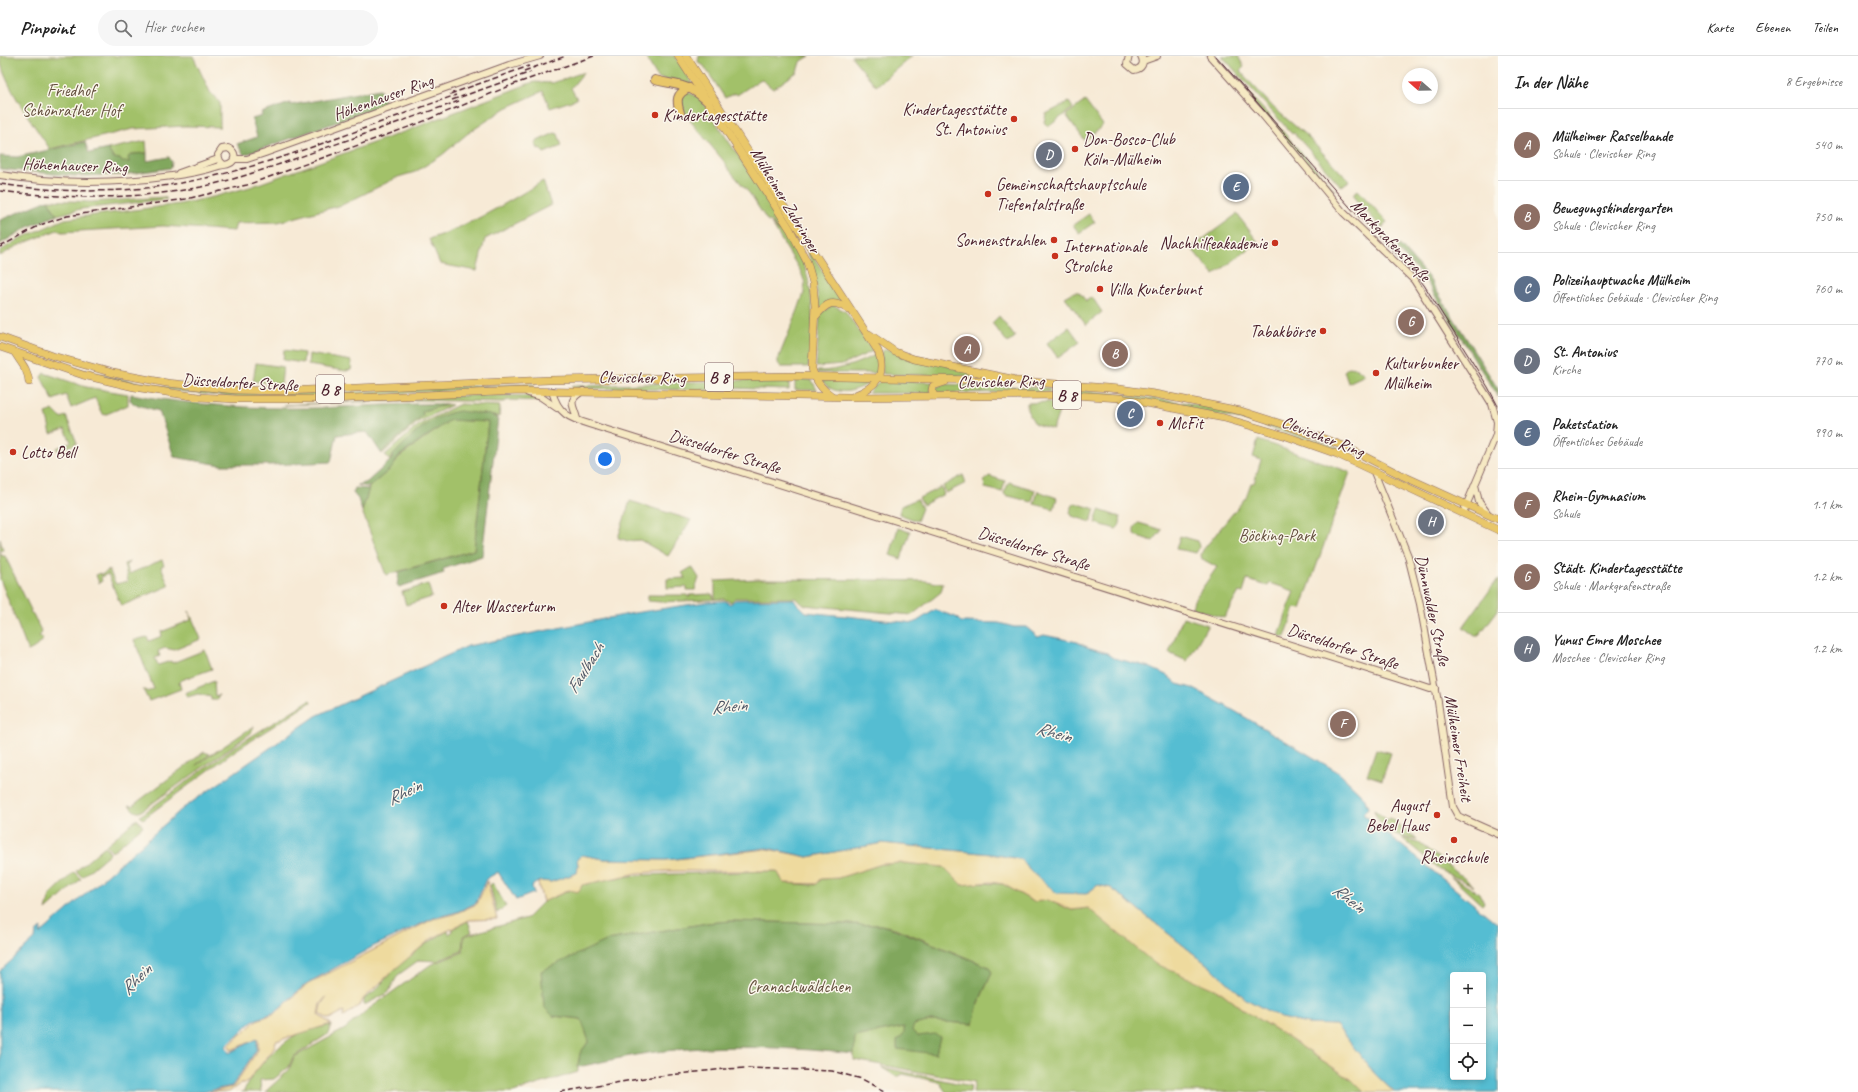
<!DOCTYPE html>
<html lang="de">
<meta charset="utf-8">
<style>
body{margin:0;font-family:Caveat,sans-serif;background:#f6f6f6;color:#222}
.controls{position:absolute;right:12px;bottom:12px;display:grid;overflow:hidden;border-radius:4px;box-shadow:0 2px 6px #0003}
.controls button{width:36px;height:36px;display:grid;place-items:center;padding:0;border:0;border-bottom:1px solid #e0e0e0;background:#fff;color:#222;font:20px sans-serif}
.compass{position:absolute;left:1402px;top:12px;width:36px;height:36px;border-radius:50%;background:#fff;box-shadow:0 2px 6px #0003;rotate:290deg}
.you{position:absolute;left:605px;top:403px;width:14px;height:14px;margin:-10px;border:3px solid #fff;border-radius:50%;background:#1a73e8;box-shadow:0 0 0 6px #1a73e833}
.badge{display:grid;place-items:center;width:26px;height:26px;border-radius:50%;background:#0b8043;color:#fff;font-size:13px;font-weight:700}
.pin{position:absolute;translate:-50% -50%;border:2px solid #fff;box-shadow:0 1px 4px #0006}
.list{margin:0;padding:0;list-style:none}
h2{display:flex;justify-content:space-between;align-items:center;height:52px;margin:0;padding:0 16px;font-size:17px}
h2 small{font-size:13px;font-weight:400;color:#767676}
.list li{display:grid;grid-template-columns:26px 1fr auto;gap:12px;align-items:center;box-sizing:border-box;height:72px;padding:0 16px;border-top:1px solid #e0e0e0}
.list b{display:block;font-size:15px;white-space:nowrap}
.list p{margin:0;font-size:13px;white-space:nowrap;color:#767676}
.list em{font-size:13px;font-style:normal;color:#767676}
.icon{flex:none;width:22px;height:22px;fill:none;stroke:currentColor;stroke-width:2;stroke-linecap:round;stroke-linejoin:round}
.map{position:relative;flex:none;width:1498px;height:1036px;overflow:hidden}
header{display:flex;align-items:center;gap:24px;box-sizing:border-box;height:56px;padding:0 20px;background:#fff;border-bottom:1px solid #e0e0e0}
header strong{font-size:19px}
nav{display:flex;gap:22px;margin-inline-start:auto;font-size:14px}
.search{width:280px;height:36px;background:#f6f6f6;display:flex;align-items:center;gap:10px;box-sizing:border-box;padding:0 14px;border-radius:22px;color:#767676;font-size:15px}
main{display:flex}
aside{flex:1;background:#fff}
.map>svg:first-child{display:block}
</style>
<header>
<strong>Pinpoint</strong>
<div class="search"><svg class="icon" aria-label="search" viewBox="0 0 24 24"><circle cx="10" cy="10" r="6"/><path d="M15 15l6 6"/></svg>Hier suchen</div>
<nav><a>Karte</a><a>Ebenen</a><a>Teilen</a></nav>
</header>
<main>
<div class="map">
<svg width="1498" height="1036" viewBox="0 0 1498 1036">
<rect width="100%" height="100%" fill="#fbf7ec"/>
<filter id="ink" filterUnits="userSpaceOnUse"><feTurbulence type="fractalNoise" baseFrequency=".025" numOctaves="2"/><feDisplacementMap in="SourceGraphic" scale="8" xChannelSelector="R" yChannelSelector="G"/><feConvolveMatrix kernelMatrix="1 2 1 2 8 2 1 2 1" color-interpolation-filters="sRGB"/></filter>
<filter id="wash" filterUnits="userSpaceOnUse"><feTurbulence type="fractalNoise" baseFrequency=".012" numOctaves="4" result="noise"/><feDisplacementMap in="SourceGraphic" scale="16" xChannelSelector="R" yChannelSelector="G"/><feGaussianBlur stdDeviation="0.9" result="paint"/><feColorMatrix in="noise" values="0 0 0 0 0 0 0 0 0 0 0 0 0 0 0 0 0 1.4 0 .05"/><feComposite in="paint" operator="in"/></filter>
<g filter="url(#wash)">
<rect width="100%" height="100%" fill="#f7ead6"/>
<g fill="#a2c169" stroke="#76704a">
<path d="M0,0H193L210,36L220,47V71L185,70L133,73L50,93C36,72 0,24 0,0Z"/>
<path d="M645,0H675L694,30L658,22Z"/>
<path d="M699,0H810L800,6L797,16L773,33L761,23L737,39L735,37L725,42L704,10L698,6Z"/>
<path d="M851,0H912L876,30Z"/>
<path d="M1213,0L1264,54L1335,135L1321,125Z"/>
<path d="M1222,0H1238L1244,11L1240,15L1274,52L1308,81L1349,125L1342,130L1340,129L1294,77L1292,78Z"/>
<path d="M584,16L571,32L577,43L550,52L543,35L506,52L467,78L442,99L415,116L398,121L342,149L278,166L236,167L234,175L163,170L62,176L57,174L17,190L0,200V195L19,183L65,163L180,148L213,141L250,131L409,74L533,26L552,27Z"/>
<path d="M687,36L699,41L786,171L778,174L771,165L768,166L750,138L726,110L727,109L683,56L679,49L683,37Z"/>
<path d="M1085,45L1103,69L1085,85L1066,59Z"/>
<path d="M1069,46L1073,52L1048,71L1044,66L1046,58Z"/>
<path d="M555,77L558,78L562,90L544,97L540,92L538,93L535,86Z"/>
<path d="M146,85L147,97L133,98L130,106H122L120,103L113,102L108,93Z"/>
<path d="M543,125L551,149L485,183L477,215L440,208L429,183C471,169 505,148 543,125Z"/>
<path d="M1358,134L1387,166L1382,172L1356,144L1357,143L1353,138Z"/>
<path d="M165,141L167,143L81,153L57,159L48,144L92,146Z"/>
<path d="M1089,158L1095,166L1079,177L1073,169Z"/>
<path d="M1237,158L1258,186L1214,219L1191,192Z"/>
<path d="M771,167L778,175L787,173C792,184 799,195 803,206C815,237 814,279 808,311H781L778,307V303L798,254L804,237L805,227L801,216Z"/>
<path d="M806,189L843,247L819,252L815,221Z"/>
<path d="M1074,236H1079L1086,245L1092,241L1102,256L1086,269L1065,241Z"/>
<path d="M833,249L845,255L873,295L842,309L816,311L820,260L822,256Z"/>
<path d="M999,260L1015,281L1008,287L992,267Z"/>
<path d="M1069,271L1080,286L1058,302L1047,287Z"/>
<path d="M886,293L994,321L883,318L881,296Z"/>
<path d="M284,294L304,297L303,307L283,304Z"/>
<path d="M309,298L352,305L351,314L346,315L308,309Z"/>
<path d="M875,299L878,310L877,317H817V315C839,315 856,308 875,299Z"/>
<path d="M47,304C111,323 177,336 244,337C340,340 437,329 534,328V330L480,331L457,334C363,339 265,349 170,334C128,328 88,317 47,304Z"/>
<path d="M256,307L283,311L281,328L253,325Z"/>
<path d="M1349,311L1357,312L1365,319L1348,327L1344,315Z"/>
<path d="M44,317L86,331L128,338V349L104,359L101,356L95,342L71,352L66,339L53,344L41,321Z"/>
<path d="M789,323V334L731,332L706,334L572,332V330C645,329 717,324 789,323Z"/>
<path d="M795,323L812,324L817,334H795Z"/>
<path d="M822,324L872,325C858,336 833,342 822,324Z"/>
<path d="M880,325L932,326L933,327L930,337H868Z"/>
<path d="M943,328C979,330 1015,330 1050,332V336L935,337V332Z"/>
<path d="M1054,332L1121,338L1179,346L1178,350L1053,336Z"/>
<path d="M482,339L528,340L543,345L509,344L503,346L418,344L283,349Z"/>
<path d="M1049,346L1061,350L1053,373L1035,368L1027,354V347Z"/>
<path d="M1182,346L1235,356L1256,365L1251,366L1181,351Z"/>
<path d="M446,348L452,349L418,366L382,398L381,397L423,359L422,355L446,349Z"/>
<path d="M460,348L500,350L499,361L477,357L428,367L410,382L393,399L390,405L385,399L420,368Z"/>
<path d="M53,354L61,362L66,360L77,387L58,395L57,392L71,386L65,373L51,378L46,357Z"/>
<path d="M450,364L488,366L474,494L386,519L362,455L369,431L392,411L398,402Z"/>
<path d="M1264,365L1338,391V392L1333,394L1265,370L1263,367Z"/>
<path d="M1258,384L1350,416L1301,553L1295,552L1285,581L1279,580L1294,535L1270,527L1268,530L1247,524L1243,537L1239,536L1224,562L1192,552L1194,544L1217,511L1202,503L1201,499L1203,494L1246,441L1251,427H1254L1261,404L1253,401Z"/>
<path d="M963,419L966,427L946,437L943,430Z"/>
<path d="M989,420L1005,425L1002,436L985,432L984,425Z"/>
<path d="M1009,426L1035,434L1032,446L1005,439L1004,437Z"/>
<path d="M941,431L944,438L923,449L919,442Z"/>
<path d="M1038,435L1057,442L1054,453L1034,448Z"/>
<path d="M917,443L922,452L917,465L899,458L901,450Z"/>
<path d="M630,445L691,464L668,500L640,484L628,485L618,482Z"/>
<path d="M1075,447L1095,453L1091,466L1072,460L1070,456L1073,449Z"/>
<path d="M1099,454L1120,461C1121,466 1120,470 1116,473L1095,467Z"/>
<path d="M1138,467H1139L1162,474L1153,485L1134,479V472Z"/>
<path d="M898,472L910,476L901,503L890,499Z"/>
<path d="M1180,480L1198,485L1199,492L1196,497L1176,493Z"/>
<path d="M0,483L3,494L0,495L2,500H5L31,554L30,556L33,558L42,577L39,580L43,582C39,589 35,592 28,595L0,523Z"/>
<path d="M162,504L164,509L161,510L169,530L121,550L108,518L101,521L102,525L99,527L96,519L100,517L101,519L109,514L116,528L128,525L124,508L130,506L126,509L129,518Z"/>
<path d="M692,511L699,522L695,534H687V531L667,532V523L686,522L682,517Z"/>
<path d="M759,523L872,524L927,525L943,528L941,536L912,559L804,549L795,542H735L731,546L724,543L661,546L648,545V539H687L688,541H690V539L712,538L715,544V525Z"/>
<path d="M1498,523V554L1480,578L1478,577L1479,580H1475L1463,571Z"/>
<path d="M428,528L432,541L406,549L402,536Z"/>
<path d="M189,555L201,583L174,594L165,592L158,595L160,600L155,602L158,609L171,605L172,607L205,594L212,613L181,624L179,626L181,633L149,645L143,634H146L147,636L154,633L134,584L147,581L149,585L162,580L161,576L191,564Z"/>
<path d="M1183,561L1208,569L1187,605L1169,597Z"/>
<path d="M214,625L215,640L219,639L216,644H211V641L198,638L187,641L185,637Z"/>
<path d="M310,644L311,646L236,694L143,763L140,760L234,691Z"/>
<path d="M254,670L251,677L140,756C135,757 132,753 129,749L132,750L204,696L210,698L196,709Z"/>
<path d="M1376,693L1391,697L1382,724L1367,719Z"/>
<path d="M1374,754L1387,764L1390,762L1417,783C1398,782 1380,774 1374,754Z"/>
<path d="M137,763L143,770L112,796L106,789Z"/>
<path d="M1402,782L1418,786L1474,830L1440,814Z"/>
<path d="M105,790L110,797L82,821L76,815Z"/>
<path d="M904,807L944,811L962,829L974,827L1003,828L1034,846L1047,844L1072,854L1089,852L1195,924L1221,936L1245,955L1281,977L1352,1024L1364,1036H973L975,1026L854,1004V981L931,965L973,968L978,948L992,917L989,911L895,872L881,869L731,865L708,867L608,884L553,960L581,963L589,985C581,995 577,1003 578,1016L513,1036H265L289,1014L294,1001L345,973L366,955L430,909L463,896L464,880L527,862L543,846L581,829L608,823L639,819L777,815L784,827L811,829L817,828L821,823L838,822L882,808Z"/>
<path d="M74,816L81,823L46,854L50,839Z"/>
<path d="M1451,821L1479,837L1484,847L1482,849Z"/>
<path d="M492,827L494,829L506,850L497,857L490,829Z"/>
<path d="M468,865L472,876L463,880L462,895L437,905L419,904L398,919L388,937L364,949V943C377,936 384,923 395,913C411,899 428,885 448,875L449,878L452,876V873Z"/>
<path d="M331,969L328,978L293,1001L289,1011L274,1023L260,1024L261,1036H241L244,1035C252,1015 277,990 296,979C306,973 320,972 331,969Z"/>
<path d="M881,1011L971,1030L970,1036H946L939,1026L903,1018L897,1021Z"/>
</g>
<g fill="#81a75d" stroke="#666344">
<path d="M380,33L385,49L244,99L237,88L257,81L252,63L262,60L261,57L290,47L291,49Z"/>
<path d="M85,86L89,97L108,93L113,102L120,103L122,106H129L128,101L133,98L147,97V105L169,101L172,106L171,112L121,119L75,120L0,113V100L17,101Z"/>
<path d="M48,144L57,159L28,171L0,188V164Z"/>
<path d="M1399,188L1428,221L1498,333V341L1423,220L1397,193Z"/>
<path d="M131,338C191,349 251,353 313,352C357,351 402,347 446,348V349L422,355L423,359L381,397L367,376L337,379L331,406L270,409H221L174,401L159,355L134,348L130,344Z"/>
<path d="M459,355L490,359L498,362L482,500L443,513L444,517L399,531L397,529L399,516L474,494L488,366L450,364L398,401L393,411L369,431L357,429L367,426L392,403L393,399C414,378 428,361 459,355Z"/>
<path d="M355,432L369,433L362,455L358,443L353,437Z"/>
<path d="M731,865L881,869L895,873L989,911L992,917L978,947L973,968L931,965L914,969L912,975L918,980L935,978L940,981L936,998L897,993V985L904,977V971L855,981L854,998C788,991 722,988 656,996C630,999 603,1006 578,1011L580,997L589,985L581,963L553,960L544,951L541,915L608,884L707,867Z"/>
</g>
<g fill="#eeda9e" stroke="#9c7c64">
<path d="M882,787L991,798L1020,803L1033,817L1086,838L1098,829L1111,832L1213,913L1246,943L1281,962L1308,968L1336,969L1375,1018L1394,1036H1364L1352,1024L1281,977L1245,955L1221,936L1154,907L1088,852L1072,854L1047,844L1034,846L1003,828L991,826L962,829L944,811L904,807L882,808L838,822L821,823L817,828L784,827L777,815H668L638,817L582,829L579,836L569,834L543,846L538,827L541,825L551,826L577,817L578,809L577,803L582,799L604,803L666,804L767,793L808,801Z"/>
<path d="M487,825L497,863L469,864L431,883L394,914L363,943L361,948L343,961L344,955L329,963L319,958L321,949L327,940L320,948L318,959L331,968L276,985L273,994L246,1027H241L229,1036H210L233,1031L258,994V983L231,994L229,989L257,964L276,957L306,929L433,863L454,858L477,848Z"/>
</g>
<path fill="#55bdd2" stroke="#506e7e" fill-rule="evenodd" d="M793,543L806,556L914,567L935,554L956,561L961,566L999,567L1014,571H1026L1038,581L1044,579L1077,586L1087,591L1107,597L1114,602L1149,611L1168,620L1177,628L1192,632L1226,650L1338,716L1364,741L1368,752L1363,758L1498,868V1036H1394L1375,1018L1336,969L1308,968L1281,962L1246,943L1213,913L1111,832L1098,829L1086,838L1057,837L1033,817L1020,803L991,798L882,787L808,801L767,792L666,804L604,803L582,799L577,803L578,809L577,817L551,826L541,825L534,828L532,831L534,837L516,844L498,816L486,823L476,847L457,856L434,862L374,890L306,928L275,956L252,965L226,990L229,997L257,983V993L232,1030L203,1036H0V915L35,883L36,876L41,872L40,878L182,753L316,660L468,590L634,557L706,546L725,545L730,548L735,544ZM1453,919H1483V1021H1453Z"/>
</g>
<g filter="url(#ink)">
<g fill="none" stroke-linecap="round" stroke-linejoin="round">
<g stroke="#876667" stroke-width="8">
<g id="secondary">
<path d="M1129,0L1127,8L1134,14C1142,13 1145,7 1141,0"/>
<path d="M1210,0L1261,57L1343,156L1414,224L1492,348L1497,366L1496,379L1463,457"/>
<path d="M1143,5L1157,0"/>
<path d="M235,103H247L265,97L509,9L540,0"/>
<path d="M179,117L218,103"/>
<path d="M0,119C57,128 115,128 172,120C188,118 204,115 219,110C225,108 229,110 233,105C236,99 234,95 228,92L222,93L218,99L220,105L223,108"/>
<path d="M552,335C559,362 574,363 598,371L1421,630L1430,633L1436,632"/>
<path d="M528,337L541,341L557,352"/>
<path d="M577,363C574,349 566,345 583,335"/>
<path d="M1374,416L1408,500L1420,548L1438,646L1453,751L1458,760L1462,762L1498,778"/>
<path d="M1475,429L1479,446L1488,458"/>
</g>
</g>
<g stroke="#876667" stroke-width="8">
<g id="primary">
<path d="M678,0L790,173L807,206L813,227L815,250L812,313C816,325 821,333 832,340"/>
<path d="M686,0L878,295C887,319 876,331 855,339"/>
<path d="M815,261C827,246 833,243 849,254"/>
<path d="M869,278L895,296L914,303L1012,323"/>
<path d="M0,281L53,300L113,317L167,327L236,334L283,335L549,324L794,320L1020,325L1120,333L1155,338L1241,355L1288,370L1344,390L1401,419L1498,463"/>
<path d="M0,291L83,319L134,331L198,341L236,343H329L521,335L849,341L1072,339L1120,342L1224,362L1286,380L1337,398L1498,474"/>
<path d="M15,297C21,307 28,313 29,326"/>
<path d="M934,340L932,334L933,330L945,326"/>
</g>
</g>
<g stroke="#876667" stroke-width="10">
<g id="highway">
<path d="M655,24C680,30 688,27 708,46"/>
<path d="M680,57C676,44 676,38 689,32"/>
</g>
</g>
<use href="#secondary" stroke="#f6e9c3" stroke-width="6"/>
<use href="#primary" stroke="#e9c769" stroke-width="7"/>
<use href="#highway" stroke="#e9c769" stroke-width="8"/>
<path stroke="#4a1f2b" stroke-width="1" d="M1216,0L1357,159L1410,211L1424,229L1488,331L1498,350"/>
<g stroke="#4a1f2b" stroke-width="1.5" stroke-dasharray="6 3" stroke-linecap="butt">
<path d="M524,15L566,0"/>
<path d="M450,38L529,10"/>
<path d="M452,44L531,16"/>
<path d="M0,128C61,137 125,138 186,126C277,109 369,69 456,39"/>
<path d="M0,135C68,143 134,144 201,131C243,122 283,107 322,93C368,77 413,61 459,45"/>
<path d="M0,191L40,169L67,160L186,143L247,129L417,68L512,29L594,0"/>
<path d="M560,1036L651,1021L724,1013L747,1012L832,1015L862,1023L887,1036"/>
</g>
</g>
</g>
<g fill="#c8321e" stroke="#fbf7ec" stroke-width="1.5">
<circle cx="655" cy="59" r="4"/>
<circle cx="1014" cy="63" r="4"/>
<circle cx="1075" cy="93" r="4"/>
<circle cx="988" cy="138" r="4"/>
<circle cx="1054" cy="184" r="4"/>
<circle cx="1275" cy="187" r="4"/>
<circle cx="1055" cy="200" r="4"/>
<circle cx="1100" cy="233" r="4"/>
<circle cx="1323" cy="275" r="4"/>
<circle cx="1376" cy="317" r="4"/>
<circle cx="1160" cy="367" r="4"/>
<circle cx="13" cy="396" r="4"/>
<circle cx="444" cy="550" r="4"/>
<circle cx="1437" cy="759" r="4"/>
<circle cx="1454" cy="784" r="4"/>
</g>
<g text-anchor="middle" stroke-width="3" stroke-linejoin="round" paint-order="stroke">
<g fill="#fbf7ec" stroke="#7f6065" stroke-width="1">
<rect x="705" y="307" width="28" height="28" rx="3"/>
<rect x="316" y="319" width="28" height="28" rx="3"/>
<rect x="1053" y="325" width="28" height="28" rx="3"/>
</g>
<g font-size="16" font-weight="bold" fill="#4a1f2b">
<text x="719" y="327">B 8</text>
<text x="330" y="339">B 8</text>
<text x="1067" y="345">B 8</text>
</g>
<g font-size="17" fill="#64503e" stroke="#fbf7ec">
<text x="71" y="40">Friedhof<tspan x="71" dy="20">Schönrather Hof</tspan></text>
<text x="1277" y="485">Böcking-Park</text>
<text x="799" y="936">Cranachwäldchen</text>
</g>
<g font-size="17" fill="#4a1f2b" stroke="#fbf7ec">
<text transform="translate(383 41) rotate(-20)" y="6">Höhenhauser Ring</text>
<text transform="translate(75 109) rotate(2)" y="6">Höhenhauser Ring</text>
<text transform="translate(786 144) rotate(59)" y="6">Mülheimer Zubringer</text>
<text transform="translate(1391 184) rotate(46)" y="6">Markgrafenstraße</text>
<text transform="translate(642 321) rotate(1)" y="6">Clevischer Ring</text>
<text transform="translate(1001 325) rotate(-1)" y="6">Clevischer Ring</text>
<text transform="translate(240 326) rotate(3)" y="6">Düsseldorfer Straße</text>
<text transform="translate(1323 380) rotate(21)" y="6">Clevischer Ring</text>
<text transform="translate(725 395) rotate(17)" y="6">Düsseldorfer Straße</text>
<text transform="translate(1034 492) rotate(17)" y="6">Düsseldorfer Straße</text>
<text transform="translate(1433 554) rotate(78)" y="6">Dünnwalder Straße</text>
<text transform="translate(1343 590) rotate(18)" y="6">Düsseldorfer Straße</text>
<text transform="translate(1459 692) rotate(81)" y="6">Mülheimer Freiheit</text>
</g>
<g font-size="17" fill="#4a1f2b" stroke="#fbf7ec" text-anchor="start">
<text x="1006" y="59" text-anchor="end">Kindertagesstätte<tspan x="1006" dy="20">St. Antonius</tspan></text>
<text x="663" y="65">Kindertagesstätte</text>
<text x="1083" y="89">Don-Bosco-Club<tspan x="1083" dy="20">Köln-Mülheim</tspan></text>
<text x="996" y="134">Gemeinschaftshauptschule<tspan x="996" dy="20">Tiefentalstraße</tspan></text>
<text x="1046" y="190" text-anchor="end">Sonnenstrahlen</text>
<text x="1267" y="193" text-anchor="end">Nachhilfeakademie</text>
<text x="1063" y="196">Internationale<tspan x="1063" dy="20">Strolche</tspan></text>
<text x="1108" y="239">Villa Kunterbunt</text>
<text x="1315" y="281" text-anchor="end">Tabakbörse</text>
<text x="1384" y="313">Kulturbunker<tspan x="1384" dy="20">Mülheim</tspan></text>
<text x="1168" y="373">McFit</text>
<text x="21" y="402">Lotto Bell</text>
<text x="452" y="556">Alter Wasserturm</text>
<text x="1429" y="755" text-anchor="end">August<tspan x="1429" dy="20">Bebel Haus</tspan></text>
<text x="1454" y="807" text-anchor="middle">Rheinschule</text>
</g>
<g font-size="18" font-style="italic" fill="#4e5665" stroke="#fbf7ec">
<text transform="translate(585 612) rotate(-58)" y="6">Faulbach</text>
<text transform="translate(729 650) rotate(-5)" y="6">Rhein</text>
<text transform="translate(1054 676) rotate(15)" y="6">Rhein</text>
<text transform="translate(404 736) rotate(-26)" y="6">Rhein</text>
<text transform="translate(1349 842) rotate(38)" y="6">Rhein</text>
<text transform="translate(136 923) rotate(-45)" y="6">Rhein</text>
</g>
</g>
</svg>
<div class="controls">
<button>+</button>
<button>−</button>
<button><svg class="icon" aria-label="locate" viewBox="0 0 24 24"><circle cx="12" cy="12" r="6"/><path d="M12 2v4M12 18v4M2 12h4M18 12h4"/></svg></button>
</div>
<svg class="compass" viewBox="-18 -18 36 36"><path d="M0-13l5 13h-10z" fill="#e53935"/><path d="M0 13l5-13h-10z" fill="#767676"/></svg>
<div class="you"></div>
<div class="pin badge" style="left:967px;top:293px;background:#8d6e63">A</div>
<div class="pin badge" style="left:1115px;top:298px;background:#8d6e63">B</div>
<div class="pin badge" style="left:1130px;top:358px;background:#5c6f8a">C</div>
<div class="pin badge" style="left:1049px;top:99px;background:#6b7280">D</div>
<div class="pin badge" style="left:1236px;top:131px;background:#5c6f8a">E</div>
<div class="pin badge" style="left:1343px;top:668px;background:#8d6e63">F</div>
<div class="pin badge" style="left:1411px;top:266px;background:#8d6e63">G</div>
<div class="pin badge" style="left:1431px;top:466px;background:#6b7280">H</div>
</div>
<aside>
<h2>In der Nähe<small>8 Ergebnisse</small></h2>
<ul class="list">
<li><span class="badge" style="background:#8d6e63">A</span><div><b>Mülheimer Rasselbande</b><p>Schule · Clevischer Ring</p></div><em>540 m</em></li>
<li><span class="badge" style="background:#8d6e63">B</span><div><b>Bewegungskindergarten</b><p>Schule · Clevischer Ring</p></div><em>750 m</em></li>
<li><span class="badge" style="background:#5c6f8a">C</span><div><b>Polizeihauptwache Mülheim</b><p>Öffentliches Gebäude · Clevischer Ring</p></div><em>760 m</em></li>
<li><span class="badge" style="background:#6b7280">D</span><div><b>St. Antonius</b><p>Kirche</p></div><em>770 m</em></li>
<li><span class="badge" style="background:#5c6f8a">E</span><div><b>Paketstation</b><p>Öffentliches Gebäude</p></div><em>990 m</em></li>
<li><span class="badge" style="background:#8d6e63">F</span><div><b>Rhein-Gymnasium</b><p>Schule</p></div><em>1.1 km</em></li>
<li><span class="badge" style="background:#8d6e63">G</span><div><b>Städt. Kindertagesstätte</b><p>Schule · Markgrafenstraße</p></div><em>1.2 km</em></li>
<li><span class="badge" style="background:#6b7280">H</span><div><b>Yunus Emre Moschee</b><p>Moschee · Clevischer Ring</p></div><em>1.2 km</em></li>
</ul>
</aside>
</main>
